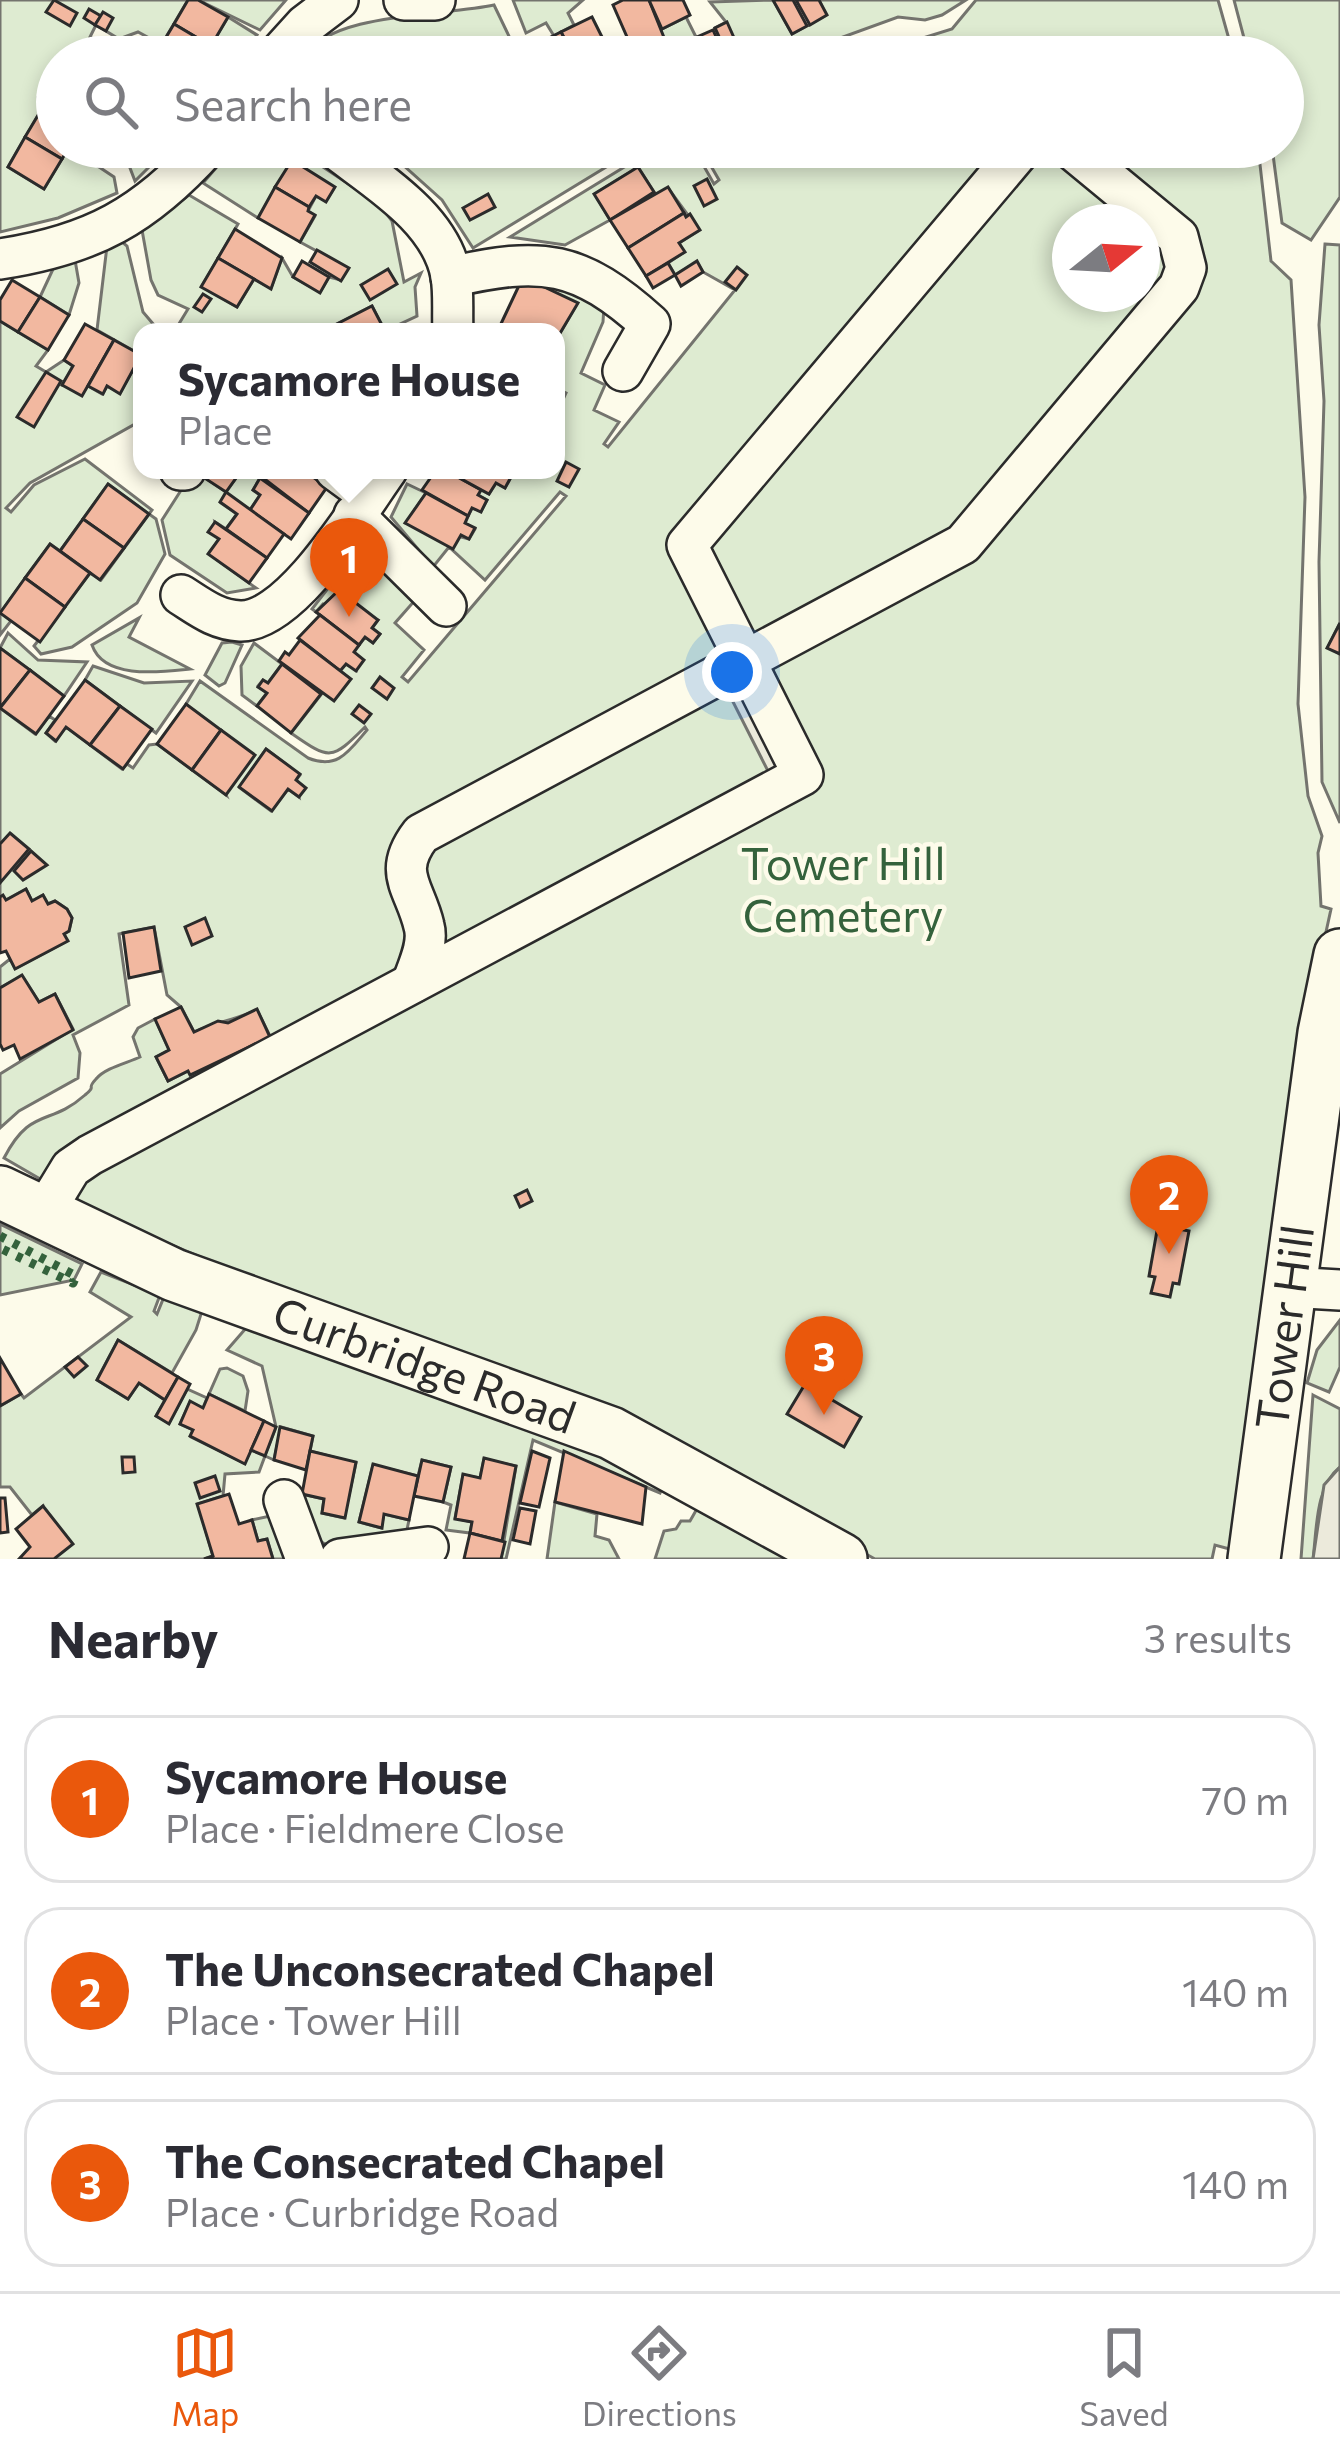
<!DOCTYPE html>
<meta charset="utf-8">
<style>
body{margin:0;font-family:Commissioner,sans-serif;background:#f7f7f7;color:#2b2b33}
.compass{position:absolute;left:1052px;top:204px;width:108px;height:108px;border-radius:50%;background:#fff;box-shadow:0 6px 18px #0003;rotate:72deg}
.you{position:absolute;left:732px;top:672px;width:42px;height:42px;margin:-30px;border:9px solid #fff;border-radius:50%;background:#1a73e8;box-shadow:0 0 0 18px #1a73e833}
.badge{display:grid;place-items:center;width:78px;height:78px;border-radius:50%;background:#ea580c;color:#fff;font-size:39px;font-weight:700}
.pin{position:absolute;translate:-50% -99px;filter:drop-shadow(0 3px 6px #0008)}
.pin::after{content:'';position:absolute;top:63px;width:42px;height:36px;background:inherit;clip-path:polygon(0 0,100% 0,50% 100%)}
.popup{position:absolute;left:133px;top:323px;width:432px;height:156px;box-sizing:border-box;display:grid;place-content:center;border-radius:24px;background:#fff;filter:drop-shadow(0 3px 9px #0005);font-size:39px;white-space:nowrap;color:#7c7c81}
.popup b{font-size:45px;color:#2b2b33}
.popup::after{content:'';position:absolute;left:50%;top:100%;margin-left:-24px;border:24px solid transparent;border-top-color:#fff}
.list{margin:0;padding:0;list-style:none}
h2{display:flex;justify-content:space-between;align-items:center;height:156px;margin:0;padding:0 48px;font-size:51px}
h2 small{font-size:39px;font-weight:400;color:#7c7c81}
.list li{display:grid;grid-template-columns:78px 1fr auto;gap:36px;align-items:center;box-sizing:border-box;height:168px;margin:0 24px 24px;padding:0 24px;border:3px solid #e1e1e2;border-radius:36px}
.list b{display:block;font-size:45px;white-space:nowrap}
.list p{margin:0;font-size:39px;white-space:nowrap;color:#7c7c81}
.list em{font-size:39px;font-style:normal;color:#7c7c81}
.icon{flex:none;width:66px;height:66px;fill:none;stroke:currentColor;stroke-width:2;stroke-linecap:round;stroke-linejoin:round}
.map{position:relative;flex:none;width:1340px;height:1559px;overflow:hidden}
.search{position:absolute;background:#fff;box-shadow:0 6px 18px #0003;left:36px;right:36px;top:36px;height:132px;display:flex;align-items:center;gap:30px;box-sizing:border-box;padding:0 42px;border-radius:66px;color:#7c7c81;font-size:45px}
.sheet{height:732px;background:#fff}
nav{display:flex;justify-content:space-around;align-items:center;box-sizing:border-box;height:168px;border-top:3px solid #e1e1e2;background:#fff;font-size:33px;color:#7c7c81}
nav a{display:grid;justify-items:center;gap:6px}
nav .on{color:#ea580c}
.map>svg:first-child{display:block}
</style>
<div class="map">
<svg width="1340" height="1559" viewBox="0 0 1340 1559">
<rect width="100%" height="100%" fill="#fdfbea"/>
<g fill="#deebd1" stroke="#74746e" stroke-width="3" fill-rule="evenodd">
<path d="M0,0H188L156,54L151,39L138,32L119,39L96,25L90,37L117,54L115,57H57V91L46,83L38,97L40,112L8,167L44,189L69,147L114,177L117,193L58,218L0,232Z"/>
<path d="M198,0H286L260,30Z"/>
<path d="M513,0H583L568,13L574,25L554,36L546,23L526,33Z"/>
<path d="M773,0L792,34L826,15L819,0H966L942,15L925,20L898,17L788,57H729L715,28L726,22L710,2Z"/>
<path d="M976,0H1218L1234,57H862L952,29Z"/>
<path d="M1234,0H1340V197L1311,240L1282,223L1272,147H1283V57H1249Z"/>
<path d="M494,5L518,55L516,57H412L409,52L399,57H304C330,12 444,16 494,5Z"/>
<path d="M228,17L257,35L241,57H204Z"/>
<path d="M686,17L706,57H641L639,53L664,40L660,30Z"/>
<path d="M122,147H169L135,181Z"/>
<path d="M234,147H293L380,205L392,221L404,282L421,273L415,287L417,316L385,331L372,306L329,328L330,332H174L188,309L158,295L151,280L142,230L189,195L238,224L202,286L237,307L254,279L271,288L282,258L293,277L320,292L329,277L341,280L348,268L300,242L315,216L308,211L316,196L326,201L334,188L292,161L258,218L203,183Z"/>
<path d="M383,147H639L473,248L442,200Z"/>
<path d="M657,147H693L714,184L719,180L700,147H1258L1271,261L1291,280L1305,497L1298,704L1308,796L1322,836L1318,853L1321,906L1331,909L1319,964L1237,1551L1215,1545L1212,1559H875L727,1477L83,1208L76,1197L81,1183L42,1180L4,1158C31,1106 49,1127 85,1095C98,1084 85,1091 96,1079C105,1068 127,1063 140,1057L133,1037L138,1028L155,1019L169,1050L156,1057L168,1081L188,1071L191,1075L270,1036L257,1010C235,1020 216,1022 194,1032L181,1007L167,995L154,927L119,934L129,1005L73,1035L80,1053L78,1078L19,1111L0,1128V1074L73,1029L55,994L39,1002L22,976L0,988V967L10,959L16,968L67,941L64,934L69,931L72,918L67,909L55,901L48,904L43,895L32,901L26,889L6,900L0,897V708L35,734L49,716L55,720L46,733L55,741L66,727L122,769L127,764L133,768L149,745L157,744L226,795L186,704L200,681L308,758C338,770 349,751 367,730L365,727C331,761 330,760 291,733L323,692L350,679L340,671L346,664L356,670L354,652L365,637L373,643L380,634L372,628L378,620L323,604L316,612L312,609L349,561L369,555L417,598L395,623L424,650L402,677L408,682L566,496L560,492L485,580L449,547L433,567L391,517L407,484L426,493L406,523L469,539L475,529L465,523L472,508L481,511L487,500L478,495L481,490L489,494L496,483L505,488L511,477L500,470H556V415L566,393L556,388V340L577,304L523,277L532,276L604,306L603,322L581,373L605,385L594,410L619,422L604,444L608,447L735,290L703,272L697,262L675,275L668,263L684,252L679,243L699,230L668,188L656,195L638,167L595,194L610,220L565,245L510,237ZM1070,222H1142V294H1070ZM266,749L300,775L296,780L299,797L288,789L271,811L240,788Z"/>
<path d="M121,241L127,246L143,312L160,332H142V420L30,483L6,508L11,512L34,485L85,459L152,510L149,514L156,519L165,554L137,603L72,647L41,654L34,646L90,573L101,580L149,514L108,484L60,551L50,544L1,612L11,621L0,635V321L48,350L36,366L46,372L64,360L73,366L63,385L88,386L102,394L107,386L120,393L141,355L97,330L107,246Z"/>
<path d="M1325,244L1340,245V623L1328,647L1340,654V823L1322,782L1319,562L1324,401L1319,325Z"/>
<path d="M75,260L79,283L69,315L40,297L54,267Z"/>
<path d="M194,470L226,492L236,478L225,470H253L260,478L253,490L260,495L250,510L226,493L221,503L237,514L226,529L215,522L219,539L209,554L256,588L227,593L170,555L162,520Z"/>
<path d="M139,618L129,637L190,669C161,672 104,680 92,645Z"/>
<path d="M8,633L38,660L87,662L64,696L0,648Z"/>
<path d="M232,642L242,645L225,683L219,686L205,675L222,643Z"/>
<path d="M254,643L282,664L268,683L263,680L258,686L267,693L257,706L242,695L241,666Z"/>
<path d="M93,666L144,683L192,681L156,733L85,680Z"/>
<path d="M0,1224L82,1264L74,1280L0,1295Z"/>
<path d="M101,1272L160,1295L154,1311L157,1314L164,1297L202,1311L196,1330L172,1373L118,1340L97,1380L128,1399L139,1383L165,1400L156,1416L169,1423L187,1389L207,1398L203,1408L190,1402L180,1424L193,1430L191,1437L244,1463L251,1450L265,1455L276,1427L262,1366L227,1350L247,1327L592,1452L662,1488L660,1493L533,1440L506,1559H501L516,1466L484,1459L480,1478L463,1475L455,1518L472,1522L470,1533L446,1530L451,1505L443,1502L451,1467L422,1460L418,1476L373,1465L359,1522L381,1528L384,1514L409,1520L404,1544L330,1547L315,1538L302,1494L324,1499L322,1513L344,1518L356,1463L310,1451L313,1436L281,1427L274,1460L265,1456L259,1472L225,1474L223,1496L198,1504L213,1556L204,1559H54L43,1506L32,1515L10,1487H0V1406L21,1394L24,1398L131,1317L90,1292Z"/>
<path d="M1340,1320V1367L1329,1392L1307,1383L1317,1350Z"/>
<path d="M227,1368L243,1376L248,1391L245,1411L209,1394L220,1369Z"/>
<path d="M1313,1395L1340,1409V1467C1315,1487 1317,1529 1313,1559H1301Z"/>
<path d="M555,1502L597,1514L595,1536L609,1540L619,1559H547Z"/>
<path d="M698,1507L791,1559H655L664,1531L676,1529L681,1521H690Z"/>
<path d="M275,1515L290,1559H273L267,1539L258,1541L252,1520Z"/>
</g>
<g fill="#eceadb" stroke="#74746e" stroke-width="3">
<path d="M762,672L809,759L772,779L727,690Z"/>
<path d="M1340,1467V1559H1313L1324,1485Z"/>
</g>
<g fill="#f2b8a0" stroke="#2b2b2b" stroke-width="3">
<path d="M54,0L77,13L70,26L46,12Z"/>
<path d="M188,0H198L228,17L211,46L174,24Z"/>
<path d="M623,0H649L665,40L639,53L634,44L631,46L613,5Z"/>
<path d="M649,0H683L690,15L662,29Z"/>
<path d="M773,0H793L807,26L792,34Z"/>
<path d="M796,0H819L827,15L810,25Z"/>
<path d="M89,9L101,16L95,25L84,18Z"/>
<path d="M103,12L113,18L106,31L95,25Z"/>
<path d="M592,17L612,57H574L561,32Z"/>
<path d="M727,22L739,49L727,54L715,28Z"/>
<path d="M174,24L211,46L204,57L156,54Z"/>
<path d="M713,30L725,57H706L697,37Z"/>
<path d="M561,32L574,57H538L533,46Z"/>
<path d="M40,112L57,121V147H69L62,159L25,137Z"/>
<path d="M25,137L62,159L44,189L8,167Z"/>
<path d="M292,160L335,187L326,202L316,196L309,207L275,187Z"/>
<path d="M638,167L654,192L610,220L594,194Z"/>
<path d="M707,179L717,199L704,206L694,186Z"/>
<path d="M275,187L309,207L308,211L315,215L300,242L258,218Z"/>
<path d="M668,187L684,213L628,248L610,220Z"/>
<path d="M488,194L495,207L470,220L463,208Z"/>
<path d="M684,213L686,217L690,214L700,230L679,243L685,252L646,276L628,248Z"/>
<path d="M235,229L282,258L271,289L218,258Z"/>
<path d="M317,250L349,268L341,281L310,262Z"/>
<path d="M218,258L254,279L237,307L201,287Z"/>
<path d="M302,261L329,277L320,293L293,277Z"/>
<path d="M697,261L703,272L681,286L675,275Z"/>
<path d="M668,263L675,275L653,288L646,276Z"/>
<path d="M737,267L747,275L736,290L725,282Z"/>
<path d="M388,269L397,284L370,300L361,285Z"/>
<path d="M523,277L578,303L556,340V332H506L499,328Z"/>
<path d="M12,280L40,297L18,332L0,321V300Z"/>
<path d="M203,294L211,299L202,312L194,307Z"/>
<path d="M40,297L69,315L48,350L18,332Z"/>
<path d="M372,306L385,331L330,332L329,328Z"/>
<path d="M85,324L114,340L82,396L62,385L73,366L64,360Z"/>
<path d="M114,340L141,355L120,394L107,386L103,394L88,386Z"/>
<path d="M46,372L61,381L34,427L17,417Z"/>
<path d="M566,462L579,469L569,487L557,481Z"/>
<path d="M213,470H225L236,478L226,492L206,479Z"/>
<path d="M253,470H303L327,487L309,513Z"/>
<path d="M436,470H445L481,490L478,495L487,500L481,512L472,508L468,516L422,490Z"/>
<path d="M445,470H500L511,477L505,488L496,483L489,494Z"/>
<path d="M260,478L309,513L291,539L250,510L260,495L253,490Z"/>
<path d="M108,484L149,514L124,548L83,519Z"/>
<path d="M226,492L284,534L267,558L226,529L237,514L220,502Z"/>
<path d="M426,493L468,516L465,523L475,528L469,539L461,535L453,549L405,523Z"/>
<path d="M83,519L124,548L100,580L60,551Z"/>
<path d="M215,522L267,558L249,583L208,554L219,539L208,532Z"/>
<path d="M50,544L90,573L65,607L25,578Z"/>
<path d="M25,578L65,607L40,642L0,613Z"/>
<path d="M339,590L378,620L372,628L380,634L373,643L365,637L359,645L316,612Z"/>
<path d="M320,615L359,645L354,652L364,660L356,671L346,664L340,671L298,638Z"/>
<path d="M1340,623V654L1327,648Z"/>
<path d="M300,640L351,679L334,701L279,661L285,652L289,655Z"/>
<path d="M0,648L30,670L0,708Z"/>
<path d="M282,664L321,694L291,733L257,706L267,693L258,687L263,680L268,683Z"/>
<path d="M30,670L64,696L36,734L0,708Z"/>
<path d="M380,677L394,688L387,699L372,688Z"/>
<path d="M85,680L120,706L90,745L66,727L56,741L46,733Z"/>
<path d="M186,704L221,730L192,770L157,744Z"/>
<path d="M359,705L371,714L364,723L352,714Z"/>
<path d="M120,706L152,729L123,769L90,745Z"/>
<path d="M221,730L255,755L226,795L192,770Z"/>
<path d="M266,749L300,774L296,780L306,788L299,797L288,789L272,811L239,787Z"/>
<path d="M10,833L29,849L0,883V844Z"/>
<path d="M31,851L47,865L23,880L14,871Z"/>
<path d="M26,889L32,901L43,895L48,904L55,901L67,909L72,918L69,931L64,934L68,941L15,969L6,951L0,953V897L3,895L6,900Z"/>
<path d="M205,918L212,936L192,945L185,927Z"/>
<path d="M154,927L161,971L129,978L123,933Z"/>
<path d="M22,975L39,1002L55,994L73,1030L20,1059L14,1045L3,1050L0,1044V988Z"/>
<path d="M181,1007L194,1032L218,1021L228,1023L257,1009L270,1037L190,1075L188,1071L168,1081L156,1057L169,1050L155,1019Z"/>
<path d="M527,1190L532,1201L520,1207L515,1196Z"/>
<path d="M1158,1225L1189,1231L1179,1284L1173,1283L1170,1297L1151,1293L1155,1277L1149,1276Z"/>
<path d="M118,1340L178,1377L165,1400L139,1383L128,1399L97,1380Z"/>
<path d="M78,1357L87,1366L74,1377L65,1367Z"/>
<path d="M0,1358L21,1394L0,1406Z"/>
<path d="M178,1377L190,1384L169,1424L156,1416Z"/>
<path d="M805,1384L861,1417L844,1447L787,1414Z"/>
<path d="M209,1394L264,1421L245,1464L190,1436L193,1430L180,1424L190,1401L203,1408Z"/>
<path d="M264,1421L276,1427L265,1456L251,1450Z"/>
<path d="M280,1427L313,1436L306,1470L274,1460Z"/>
<path d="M310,1451L356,1462L345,1518L322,1513L324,1499L302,1494Z"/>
<path d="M532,1451L550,1458L539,1507L520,1503Z"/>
<path d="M564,1451L646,1487L642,1524L555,1502Z"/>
<path d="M122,1457H134L135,1472L123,1473Z"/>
<path d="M484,1458L516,1466L502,1541L470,1533L472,1522L455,1519L463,1474L480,1478Z"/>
<path d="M422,1460L451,1467L443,1502L414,1496Z"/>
<path d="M373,1464L418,1476L409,1520L384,1514L382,1528L359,1522Z"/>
<path d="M215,1476L220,1491L200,1498L195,1483Z"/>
<path d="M229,1494L239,1524L252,1520L258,1541L267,1539L273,1559H204L213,1556L197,1504Z"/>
<path d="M0,1498H5L8,1532L0,1533Z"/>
<path d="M43,1506L73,1544L54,1559H19L30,1547L16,1529Z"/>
<path d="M520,1508L536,1511L530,1544L513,1540Z"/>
<path d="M470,1533L505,1542L501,1559H464Z"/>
</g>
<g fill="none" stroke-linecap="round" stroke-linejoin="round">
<g stroke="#2b2b2b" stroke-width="44">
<g id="minor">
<path d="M404,0H435"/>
<path d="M276,57L305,25L338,0"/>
<path d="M333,147C375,180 441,218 451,276C454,294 452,314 453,332"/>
<path d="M0,259C92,245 145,216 207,147"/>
<path d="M451,277C542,256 579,260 650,324L623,371"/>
<path d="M180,470H185"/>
<path d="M335,470L369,495"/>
<path d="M354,515L446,606"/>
<path d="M181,595C200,607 216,620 240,621C291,623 359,509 387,470"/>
<path d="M412,983C418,966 429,944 424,926C415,887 391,873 421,834L963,544L1179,287L1186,268L1178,237L1069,147"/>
<path d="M43,1214L71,1168L90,1155L803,775L687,545L1023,147"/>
<path d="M1288,1287L1340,1290"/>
<path d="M284,1500L306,1559"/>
<path d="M340,1559L428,1547"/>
</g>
</g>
<g stroke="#2b2b2b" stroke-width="56">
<g id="major">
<path id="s1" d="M0,1192L174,1275L611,1433L841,1559"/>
<path id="s2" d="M1254,1559L1324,1033L1340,955"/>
</g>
</g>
<use href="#minor" stroke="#fdfbea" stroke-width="39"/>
<use href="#major" stroke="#fdfbea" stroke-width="51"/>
<path stroke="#34623c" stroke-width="9" stroke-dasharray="6 9" stroke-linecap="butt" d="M0,1236L76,1276L73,1283L0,1248"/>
</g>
<g text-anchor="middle" stroke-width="9" stroke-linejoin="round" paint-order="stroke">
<g font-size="45" fill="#34623c" stroke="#fdfbea">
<text x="843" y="880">Tower Hill<tspan x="843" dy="52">Cemetery</tspan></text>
</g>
<g font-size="45" fill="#2b2b2b" stroke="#fdfbea">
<text dy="16" stroke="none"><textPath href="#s2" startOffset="234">Tower Hill</textPath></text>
<text dy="16" stroke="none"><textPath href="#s1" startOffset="459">Curbridge Road</textPath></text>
</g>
</g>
</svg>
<svg class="compass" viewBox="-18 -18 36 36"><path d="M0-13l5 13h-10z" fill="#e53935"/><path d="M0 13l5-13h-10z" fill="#7c7c81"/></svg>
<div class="you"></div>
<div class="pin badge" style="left:349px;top:617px">1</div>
<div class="popup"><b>Sycamore House</b>Place</div>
<div class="pin badge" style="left:1169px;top:1254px">2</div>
<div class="pin badge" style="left:824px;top:1415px">3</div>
<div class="search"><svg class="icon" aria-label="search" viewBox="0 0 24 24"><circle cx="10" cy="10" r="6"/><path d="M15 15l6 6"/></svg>Search here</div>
</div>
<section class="sheet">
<h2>Nearby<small>3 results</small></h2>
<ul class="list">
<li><span class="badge">1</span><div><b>Sycamore House</b><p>Place · Fieldmere Close</p></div><em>70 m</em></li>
<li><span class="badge">2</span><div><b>The Unconsecrated Chapel</b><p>Place · Tower Hill</p></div><em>140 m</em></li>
<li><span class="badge">3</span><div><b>The Consecrated Chapel</b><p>Place · Curbridge Road</p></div><em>140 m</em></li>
</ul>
</section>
<nav>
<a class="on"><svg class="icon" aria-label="map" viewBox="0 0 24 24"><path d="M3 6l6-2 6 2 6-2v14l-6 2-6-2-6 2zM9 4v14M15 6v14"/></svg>Map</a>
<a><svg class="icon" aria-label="directions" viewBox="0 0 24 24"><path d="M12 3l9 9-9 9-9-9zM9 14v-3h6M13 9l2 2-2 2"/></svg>Directions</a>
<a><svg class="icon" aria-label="saved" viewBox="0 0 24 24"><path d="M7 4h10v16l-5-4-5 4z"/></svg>Saved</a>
</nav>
